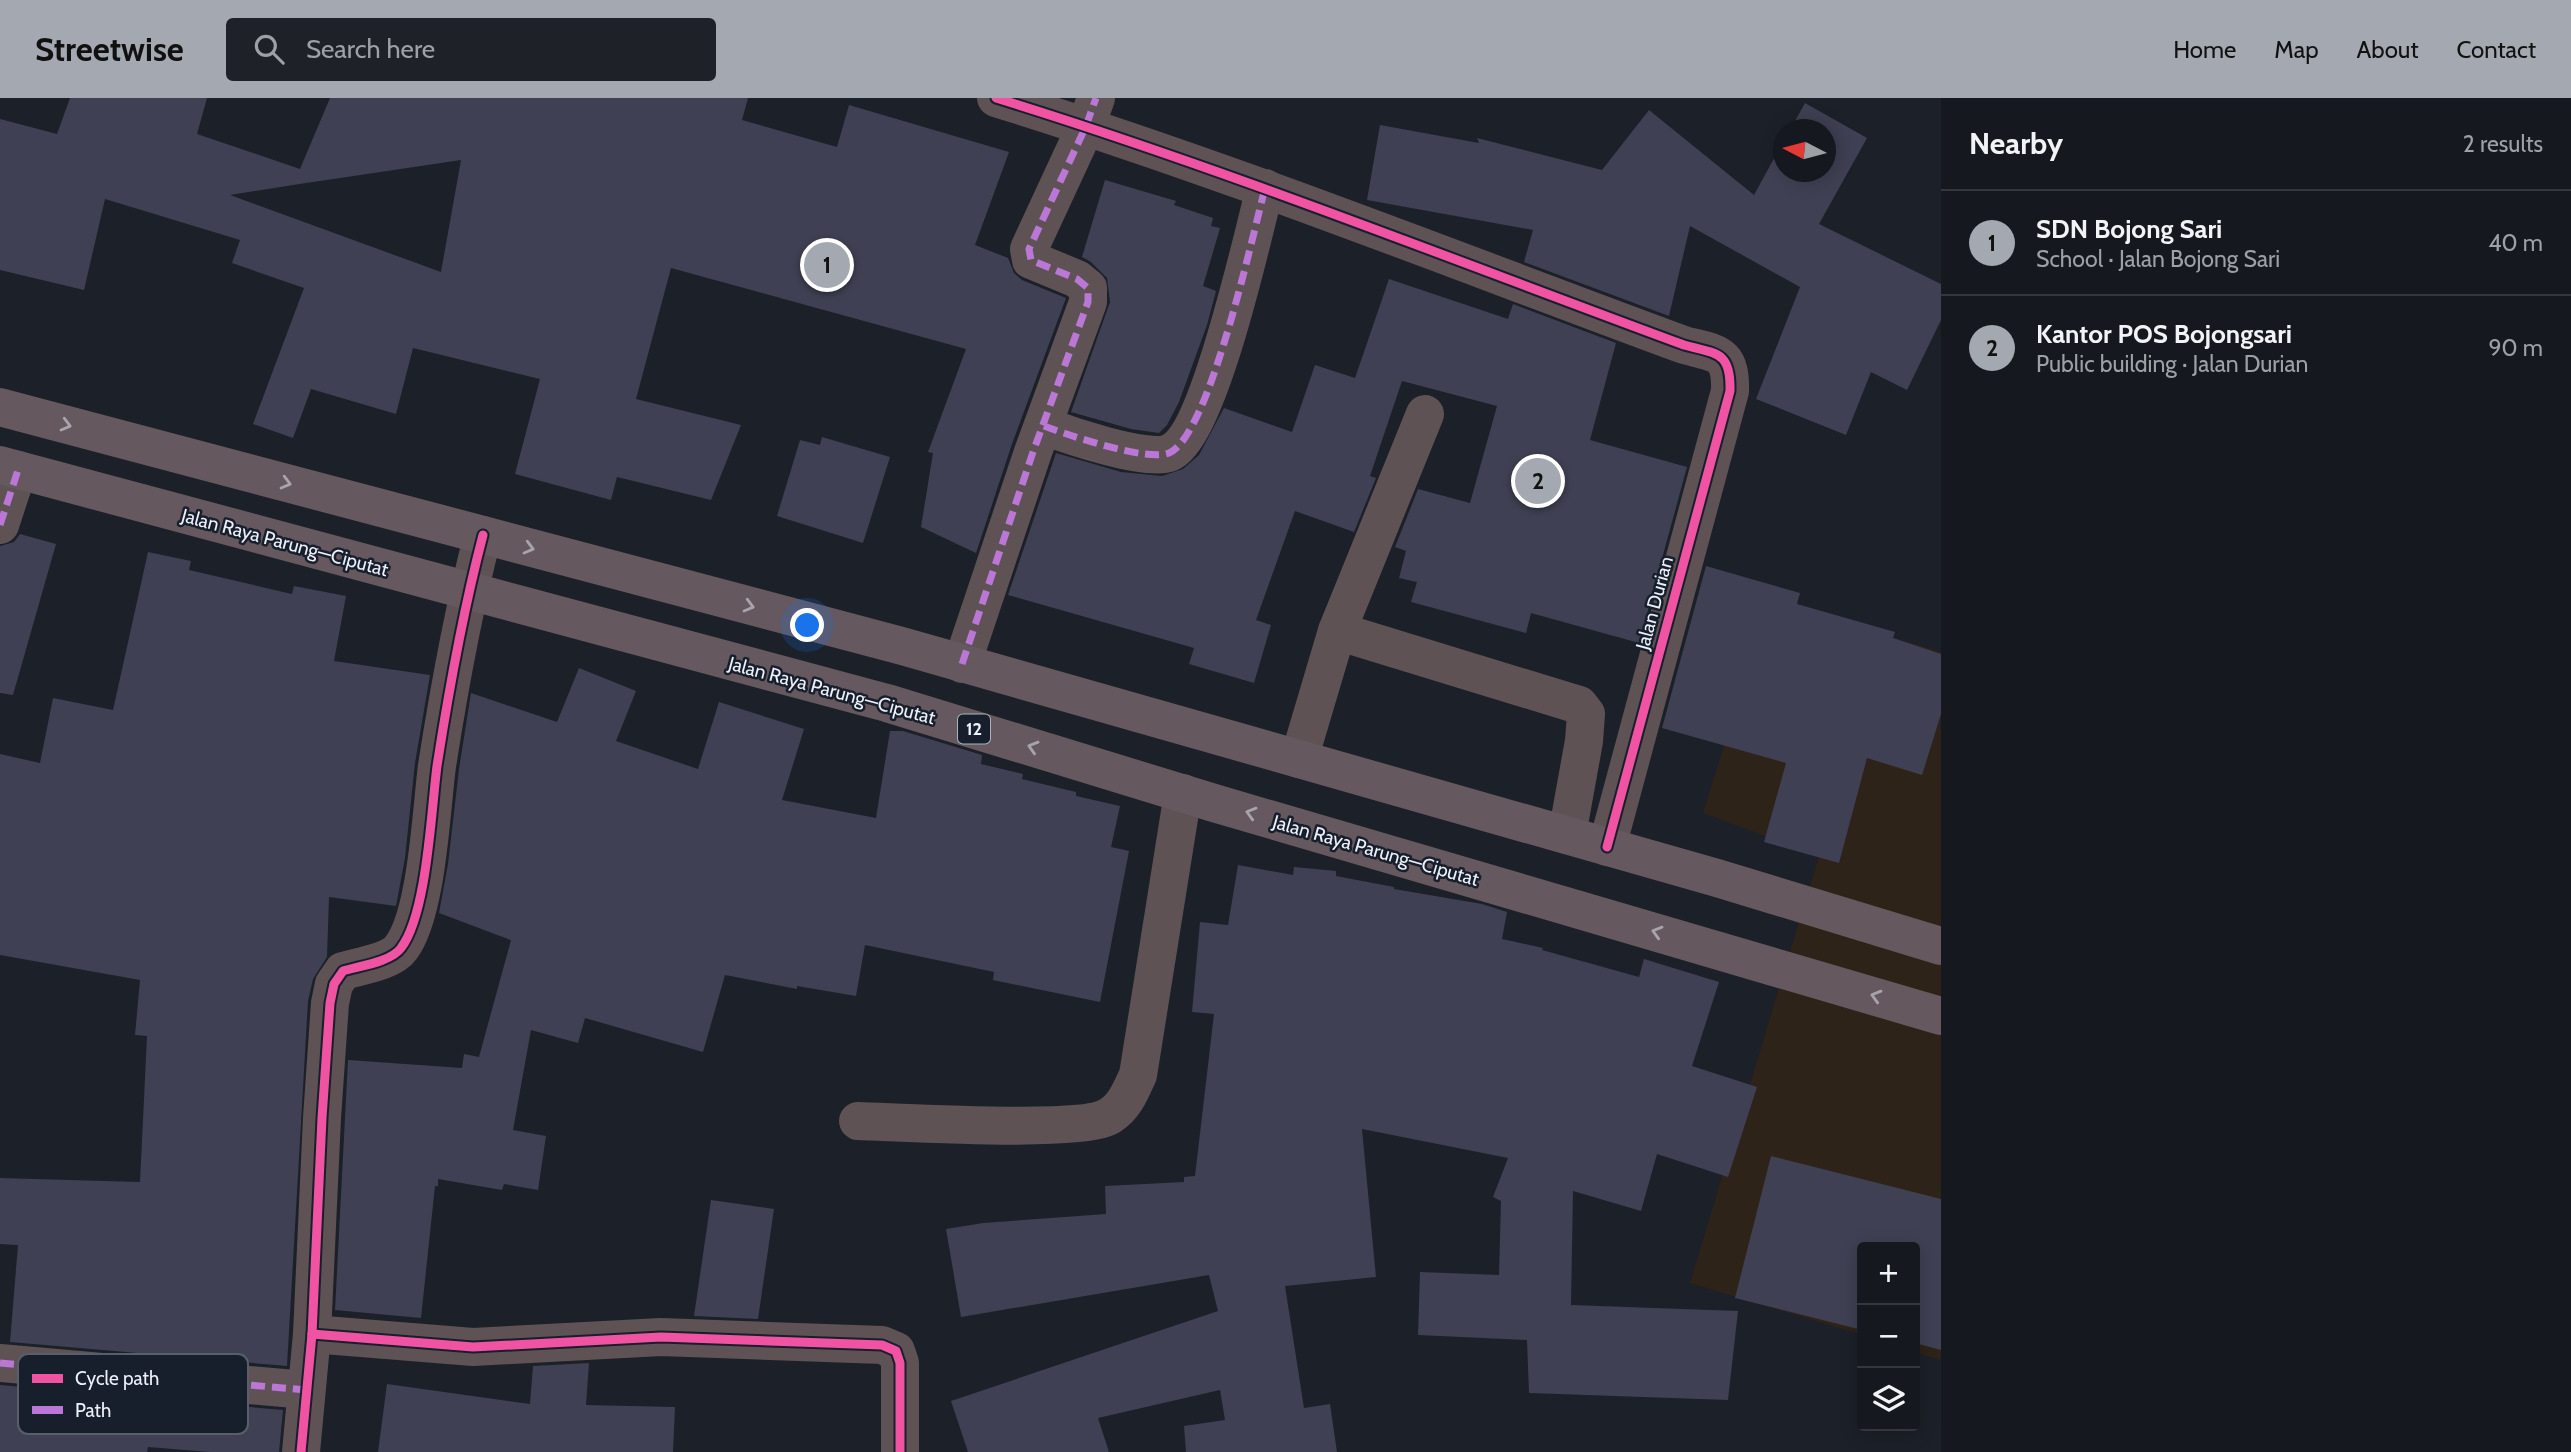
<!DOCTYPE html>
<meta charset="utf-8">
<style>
body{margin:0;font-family:Cabin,sans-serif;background:#1e2127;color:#f1f3f6}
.controls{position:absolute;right:21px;bottom:21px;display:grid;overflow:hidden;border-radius:7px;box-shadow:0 4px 18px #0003}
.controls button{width:63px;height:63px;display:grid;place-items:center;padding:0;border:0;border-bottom:2px solid #34373c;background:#15181e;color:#f1f3f6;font:35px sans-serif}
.compass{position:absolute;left:1773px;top:21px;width:63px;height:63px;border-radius:50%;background:#15181e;box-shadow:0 4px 18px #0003;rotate:276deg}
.you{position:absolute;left:808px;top:528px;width:24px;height:24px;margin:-18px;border:5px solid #fff;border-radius:50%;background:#1a73e8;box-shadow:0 0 0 10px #1a73e833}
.badge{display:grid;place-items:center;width:46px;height:46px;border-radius:50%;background:#a3a8b1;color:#111;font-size:23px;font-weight:700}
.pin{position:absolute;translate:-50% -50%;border:4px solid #fff;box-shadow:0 2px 7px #0006}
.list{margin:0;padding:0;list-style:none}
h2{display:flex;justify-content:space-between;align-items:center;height:91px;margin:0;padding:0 28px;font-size:30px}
h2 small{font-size:23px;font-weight:400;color:#9da0a4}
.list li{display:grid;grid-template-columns:46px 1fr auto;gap:21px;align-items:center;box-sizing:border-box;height:105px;padding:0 28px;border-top:2px solid #34373c}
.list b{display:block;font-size:26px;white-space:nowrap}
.list p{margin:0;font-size:23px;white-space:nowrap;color:#9da0a4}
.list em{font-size:23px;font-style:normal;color:#9da0a4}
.icon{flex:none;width:38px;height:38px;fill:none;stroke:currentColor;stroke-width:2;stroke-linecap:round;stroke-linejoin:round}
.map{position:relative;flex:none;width:1941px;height:1354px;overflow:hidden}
header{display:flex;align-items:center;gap:42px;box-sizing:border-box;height:98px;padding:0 35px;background:#a3a8b1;color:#111}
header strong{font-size:33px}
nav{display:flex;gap:38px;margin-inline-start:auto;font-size:24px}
.search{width:490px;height:63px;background:#1e2127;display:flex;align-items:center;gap:18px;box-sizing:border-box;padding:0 24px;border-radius:7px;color:#9da0a4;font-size:26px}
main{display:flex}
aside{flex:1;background:#15181e}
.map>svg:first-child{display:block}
</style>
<header>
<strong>Streetwise</strong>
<div class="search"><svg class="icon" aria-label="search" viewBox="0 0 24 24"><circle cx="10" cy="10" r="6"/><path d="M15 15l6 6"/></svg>Search here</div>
<nav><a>Home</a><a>Map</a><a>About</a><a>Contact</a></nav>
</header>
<main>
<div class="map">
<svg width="1941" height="1354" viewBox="0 0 1941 1354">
<rect width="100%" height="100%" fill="#1c2028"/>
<path fill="#2e2319" d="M1769,503L1941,554V1262L1915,1254V1149H1862V1237L1690,1185L1819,758L1703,715Z"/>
<g fill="#3f4053" fill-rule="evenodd">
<path d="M70,0H207L197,36L300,71L330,0H748L742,22L837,49L849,7L1009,54L975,147L1008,160L1014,175L1022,182L1066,200L1012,346L976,455L921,429L933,355L928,354L966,251L671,170L636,301L741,327L711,402L617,379L611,402L515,376L540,281L413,250L396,316L311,291L293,340L253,326L304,190L232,165L240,142L105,101L84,192L0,172V21L57,36ZM461,62L441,174L230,97L293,87Z"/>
<path d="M1805,5L1867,40L1819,126L1941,186V222L1907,292L1871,274L1846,337L1756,301L1800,189L1690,128L1669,218L1524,164L1533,132L1367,102L1380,27L1479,45L1477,40L1602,72L1649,12L1754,97L1783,44V74H1825V32H1790Z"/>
<path d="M1105,82L1176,103L1174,107L1213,120L1211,128L1220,130L1203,188L1216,193L1207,227L1179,304L1167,327L1159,335L1131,331L1071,314L1110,204L1107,180L1091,164L1082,159Z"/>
<path d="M1389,181L1508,221L1513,206L1616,245L1590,342L1687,369L1639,545L1531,515L1526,535L1411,504L1417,484L1399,480L1406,453L1395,449L1418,391L1470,405L1497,308L1402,283L1370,378L1376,380L1354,434L1295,413L1256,522L1271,527L1254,585L1189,566L1194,550L1008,497L1056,355L1121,374L1162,378L1183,371L1199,357L1224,310L1292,334L1315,267L1355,280Z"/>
<path d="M822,339L890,359L863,445L777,418L800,342L820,347Z"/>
<path d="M20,436L56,446L13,597L0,595V448L14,444Z"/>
<path d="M148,454L191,463L189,472L292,496L294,488L346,498L334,563L430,577L415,665L405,760L396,808L329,799L327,859L313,881L308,903L287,1268L10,1244L18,1147L0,1146V1080L140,1084L147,938L135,937L140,882L0,857V656L40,665L53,600L113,612Z"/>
<path d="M1706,468L1800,495L1797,506L1895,534L1893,540L1941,556V616L1922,677L1867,660L1839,765L1764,744L1786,665L1662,630Z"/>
<path d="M579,570L636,593L616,643L698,671L719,604L804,631L782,702L876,720L890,633H903L982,657L981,666L1023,676L1022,681L1076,694V698L1120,708L1111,749L1129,753L1100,904L993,882L994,874L865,847L856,898L797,888V891L725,877L703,954L585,920L578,945L531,932L513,1032L546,1038L538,1092L504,1086L502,1092L438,1081V1088H435L421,1220L335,1212L348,962L462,970L464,956L479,959L511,842L439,815L448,766L459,671L471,595L557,624Z"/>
<path d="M1238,767L1293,777L1294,769L1336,773V778L1394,789V791L1482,806L1507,814L1502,841L1543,850L1542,852L1639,879L1644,861L1719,884L1692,968L1757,989L1728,1079L1657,1056L1641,1113L1573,1093L1571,1207L1738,1213L1728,1302L1529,1295L1527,1242L1418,1237L1420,1174L1499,1177L1501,1103L1493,1099L1508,1060L1362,1031L1376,1179L1285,1188L1304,1310L1330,1306L1337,1354H1186L1184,1328L1225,1322L1220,1292L1098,1320L1109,1354H968L951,1303L1218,1213L1209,1177L961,1219L946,1131L983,1125L1106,1116L1105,1088L1184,1084V1079L1195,1078L1214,916L1192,914L1200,824L1228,827Z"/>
<path d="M1771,1058L1941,1101V1252L1915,1245V1149H1862V1232L1735,1200Z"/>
<path d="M711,1102L774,1111L758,1221L694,1218Z"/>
<path d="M589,1265L586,1307L675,1309L673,1354H378L387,1286L530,1306L533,1268Z"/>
<path d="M0,1287L283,1312L279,1354H210L148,1349L147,1354H0Z"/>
</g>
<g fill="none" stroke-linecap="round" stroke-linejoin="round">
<g stroke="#5e5255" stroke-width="38">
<path d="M996,0C1229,72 1456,163 1684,247C1718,256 1731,254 1730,293L1607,749"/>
<path d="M1044,328C1068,337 1147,364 1169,355C1209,339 1253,136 1265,90"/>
<path d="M0,427L18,372"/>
<path d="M1337,533L1579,607L1586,616L1584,643L1567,737"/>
<path d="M962,566L1033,354L1088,204V190L1077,181L1031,162L1029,151L1086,28L1096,0"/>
<path d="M1299,661L1337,533L1425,316"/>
<path d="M858,1023C900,1024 1086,1036 1111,1017C1125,1008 1131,992 1138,977L1183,695"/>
<path d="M312,1236L473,1249L661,1239L882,1247L896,1253L900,1265V1354"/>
<path d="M0,1265L306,1292"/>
<path d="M301,1354L312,1236L322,1020L330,905L334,886L343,873C359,868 391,864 401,850C427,816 431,714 437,668C449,591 463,513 483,437"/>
</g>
<g stroke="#65585e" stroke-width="38">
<path d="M0,309L902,548L1717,780L1941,848"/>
<path d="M0,367L887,605L1214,705L1941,918"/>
</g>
<g stroke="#ba77d6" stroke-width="7" stroke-dasharray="14 7" stroke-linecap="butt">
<path d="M1044,328C1068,337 1147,364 1169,355C1209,339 1253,136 1265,90"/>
<path d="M0,427L18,372"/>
<path d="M962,566L1033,354L1088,204V190L1077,181L1031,162L1029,151L1086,28L1096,0"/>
<path d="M0,1265L306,1292"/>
</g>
<g stroke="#181f2c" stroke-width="13">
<g id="cycleway">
<path d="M996,0C1229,72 1456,163 1684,247C1718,256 1731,254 1730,293L1607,749"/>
<path d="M312,1236L473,1249L661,1239L882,1247L896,1253L900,1265V1354"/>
<path d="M301,1354L312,1236L322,1020L330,905L334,886L343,873C359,868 391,864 401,850C427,816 431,714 437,668C449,591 463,513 483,437"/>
</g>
</g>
<use href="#cycleway" stroke="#f153a3" stroke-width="9"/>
</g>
<defs><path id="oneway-chevron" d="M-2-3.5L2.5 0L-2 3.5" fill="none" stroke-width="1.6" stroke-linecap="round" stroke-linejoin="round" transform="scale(1.75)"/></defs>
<g stroke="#a8a4ac">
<use href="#oneway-chevron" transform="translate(66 327) rotate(15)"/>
<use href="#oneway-chevron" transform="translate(286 385) rotate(15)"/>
<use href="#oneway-chevron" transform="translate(529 450) rotate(15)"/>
<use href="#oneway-chevron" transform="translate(749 508) rotate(15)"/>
<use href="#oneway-chevron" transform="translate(1033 649) rotate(-163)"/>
<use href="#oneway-chevron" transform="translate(1251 715) rotate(-164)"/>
<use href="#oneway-chevron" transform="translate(1657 834) rotate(-164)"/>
<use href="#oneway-chevron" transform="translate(1876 898) rotate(-164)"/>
</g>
<g text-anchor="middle" stroke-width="5" stroke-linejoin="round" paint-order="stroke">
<rect fill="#181f2c" stroke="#acb2bd" stroke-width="2" x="958" y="616.5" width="32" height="29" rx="5"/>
<g font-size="18" font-weight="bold" fill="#ecf1fb">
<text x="974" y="637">12</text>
</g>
<g font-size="19" fill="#ecf1fb" stroke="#181f2c">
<text transform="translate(285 444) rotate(15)" y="7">Jalan Raya Parung—Ciputat</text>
<text transform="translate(1654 505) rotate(-75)" y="7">Jalan Durian</text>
<text transform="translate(832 592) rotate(15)" y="7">Jalan Raya Parung—Ciputat</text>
<text transform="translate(1376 752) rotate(16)" y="7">Jalan Raya Parung—Ciputat</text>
</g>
</g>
<rect x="18" y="1256" width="230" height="80" rx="10" fill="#181f2c" stroke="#585e6a" stroke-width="2"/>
<rect x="32" y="1276" width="31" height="9" fill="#f153a3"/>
<rect x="32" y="1308" width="31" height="8" fill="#ba77d6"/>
<g font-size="19" fill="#ecf1fb">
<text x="75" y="1287">Cycle path</text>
<text x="75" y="1319">Path</text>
</g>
</svg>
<div class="controls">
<button>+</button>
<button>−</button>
<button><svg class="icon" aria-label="layers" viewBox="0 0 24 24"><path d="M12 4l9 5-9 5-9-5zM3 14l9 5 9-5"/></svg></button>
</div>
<svg class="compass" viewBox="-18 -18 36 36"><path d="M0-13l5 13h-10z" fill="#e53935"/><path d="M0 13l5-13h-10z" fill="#9da0a4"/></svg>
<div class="you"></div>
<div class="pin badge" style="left:827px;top:167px">1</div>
<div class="pin badge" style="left:1538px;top:383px">2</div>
</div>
<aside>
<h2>Nearby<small>2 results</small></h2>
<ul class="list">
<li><span class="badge">1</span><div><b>SDN Bojong Sari</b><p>School · Jalan Bojong Sari</p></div><em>40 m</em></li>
<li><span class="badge">2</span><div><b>Kantor POS Bojongsari</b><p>Public building · Jalan Durian</p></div><em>90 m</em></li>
</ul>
</aside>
</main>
